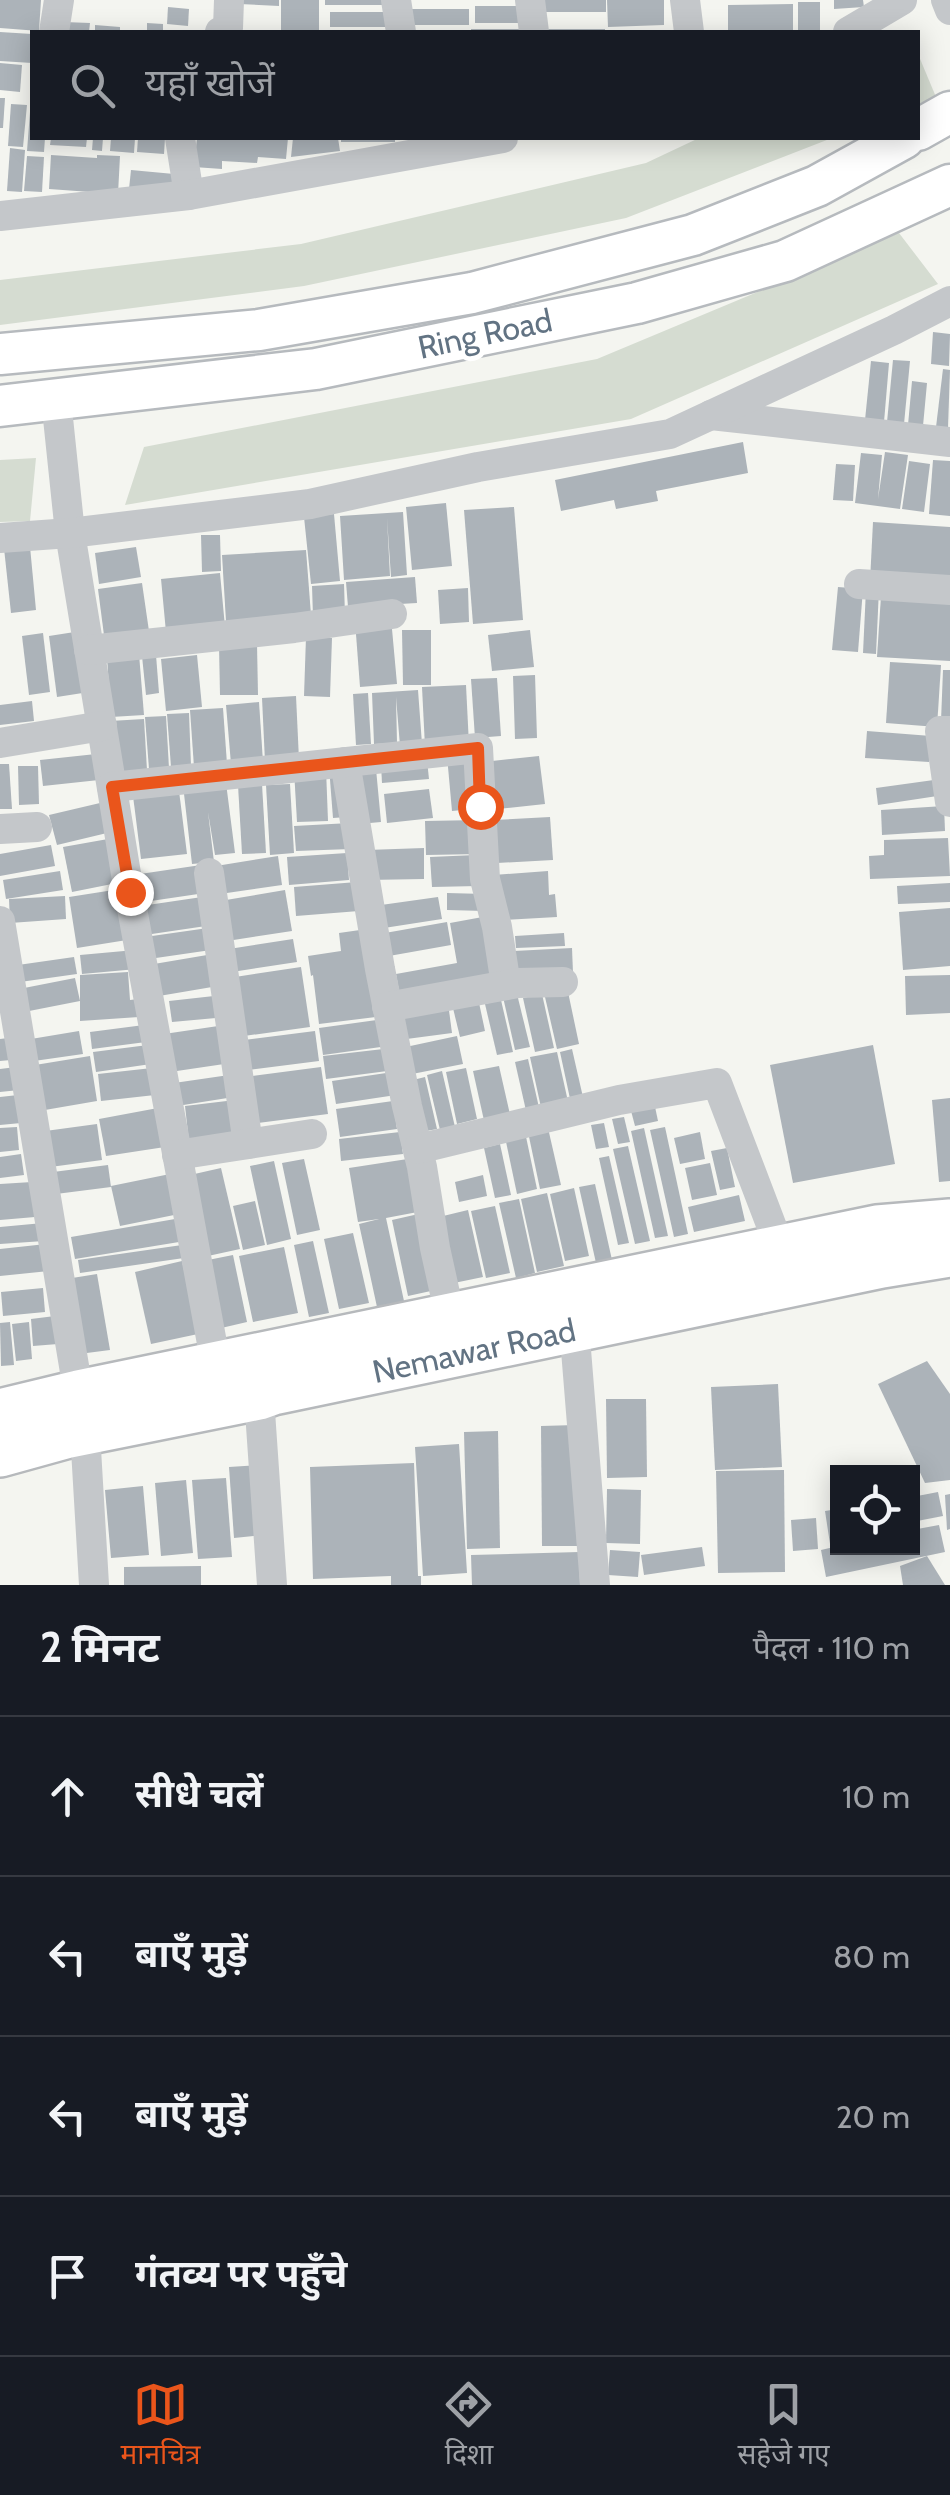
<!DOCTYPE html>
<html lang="hi">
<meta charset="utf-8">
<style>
body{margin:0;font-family:Cabin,"Noto Sans Devanagari",sans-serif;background:#242831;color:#f1f3f6}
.controls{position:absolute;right:30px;bottom:30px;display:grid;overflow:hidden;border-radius:0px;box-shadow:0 5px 25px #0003}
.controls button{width:90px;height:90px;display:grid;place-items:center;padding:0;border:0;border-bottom:2px solid #363941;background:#171b24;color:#f1f3f6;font:50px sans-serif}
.stop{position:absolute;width:30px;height:30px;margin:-22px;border:8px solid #ea551b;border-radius:50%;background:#fff}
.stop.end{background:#ea551b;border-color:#fff;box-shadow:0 2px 10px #0008}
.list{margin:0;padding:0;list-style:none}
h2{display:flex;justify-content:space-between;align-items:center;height:130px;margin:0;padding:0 40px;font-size:42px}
h2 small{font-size:32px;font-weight:400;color:#9ea1a6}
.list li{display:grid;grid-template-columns:65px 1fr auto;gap:30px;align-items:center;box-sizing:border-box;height:160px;padding:0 40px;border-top:2px solid #363941}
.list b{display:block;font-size:38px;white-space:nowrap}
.list em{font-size:32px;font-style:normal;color:#9ea1a6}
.icon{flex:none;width:55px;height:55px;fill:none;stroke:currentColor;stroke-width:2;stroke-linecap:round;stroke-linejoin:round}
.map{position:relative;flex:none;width:950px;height:1585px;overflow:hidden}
.search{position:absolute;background:#171b24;box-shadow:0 5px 25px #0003;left:30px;right:30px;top:30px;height:110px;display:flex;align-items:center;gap:25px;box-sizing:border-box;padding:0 35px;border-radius:0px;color:#9ea1a6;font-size:38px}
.sheet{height:770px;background:#171b24}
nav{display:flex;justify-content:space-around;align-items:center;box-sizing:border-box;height:140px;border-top:2px solid #363941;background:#171b24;font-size:28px;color:#9ea1a6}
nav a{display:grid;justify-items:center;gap:5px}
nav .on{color:#ea551b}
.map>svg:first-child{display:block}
</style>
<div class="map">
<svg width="950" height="1585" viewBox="0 0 950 1585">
<rect width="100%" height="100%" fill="#f4f5f0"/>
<g fill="#d5dcd1">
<path d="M918,54L936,97L918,104Z"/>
<path d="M699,138H832L626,218L304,286L0,325V280L301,244L646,163Z"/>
<path d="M899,233L938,284L631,419L125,505L144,447L597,359Z"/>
<path d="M36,458L30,521L0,522V460Z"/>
</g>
<g fill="#acb3b9">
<path d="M0,0H41L39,31L0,28Z"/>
<path d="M240,0H279V6L239,4Z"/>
<rect x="281" y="0" width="38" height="32"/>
<rect x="325" y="0" width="64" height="5"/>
<rect x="542" y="0" width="64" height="12"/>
<path d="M607,0H664V25L608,27Z"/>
<path d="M834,0H863L864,7L834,9Z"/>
<rect x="798" y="2" width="22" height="29"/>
<path d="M793,4V32H728V5Z"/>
<rect x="475" y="6" width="50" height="17"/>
<path d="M168,7L189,9L188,26L167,24Z"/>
<rect x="411" y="9" width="58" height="16"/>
<rect x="330" y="12" width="60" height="15"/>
<path d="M64,22L90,23L89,32H63Z"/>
<path d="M147,23L163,24V32H147Z"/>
<path d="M95,25L120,27V32H95Z"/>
<rect x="471" y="29" width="50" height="3"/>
<rect x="548" y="29" width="57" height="3"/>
<path d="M0,32L32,34V63L0,61Z"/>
<path d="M0,63L22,65L20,92L0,90Z"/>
<path d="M0,98H5L3,128H0Z"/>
<path d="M11,104L27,105L23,147L8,146Z"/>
<path d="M30,112H32V138H45L44,152L27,151Z"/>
<path d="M51,138H87L86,147L50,145Z"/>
<path d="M93,138H103L102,151L92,150Z"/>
<path d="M111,138H135L134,153L110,151Z"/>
<path d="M138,138H165L164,154L137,152Z"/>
<path d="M197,138H288L286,159L258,157L257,163L222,161V169L194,167Z"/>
<path d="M293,138H338L340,151L291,157Z"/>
<rect x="341" y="138" width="54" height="4"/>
<path d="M10,148L25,150L22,192L7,191Z"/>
<path d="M51,155L97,158V155L120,156L118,194L49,189Z"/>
<path d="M27,156L44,157L42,192L24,191Z"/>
<path d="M131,170L174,174L173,192L129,189Z"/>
<path d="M933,332L950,334L949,366L931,364Z"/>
<path d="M893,360L910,361L904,424L887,422Z"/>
<path d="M871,361L889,363L884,422L865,420Z"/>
<path d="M943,369L950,370L948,428L936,427Z"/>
<path d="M912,381L927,383L923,426L908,425Z"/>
<path d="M743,442L748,473L656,491L658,501L616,509L614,500L561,511L555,480Z"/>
<path d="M885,452L908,455L900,509L855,503L861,453L882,455L878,499Z"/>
<path d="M933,460L950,461V516L929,514Z"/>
<path d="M909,461L930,464L924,512L902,509Z"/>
<path d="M836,464L855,465L853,501L833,500Z"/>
<path d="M446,503L452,566L412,570L406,507Z"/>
<path d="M514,507L523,620L473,624L464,510Z"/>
<path d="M403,512L407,575L391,577L387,518L390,576L344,580L340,516Z"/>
<path d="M334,514L340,581L311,584L304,517Z"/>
<path d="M873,522L950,527V586L870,581Z"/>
<path d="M201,535H220L221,571L202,572Z"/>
<path d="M29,536L36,610L11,613L3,539Z"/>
<path d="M136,547L141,577L99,584L95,553Z"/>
<path d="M306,550L311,615L226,621L222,555Z"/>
<path d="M220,573L225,627L166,632L161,579Z"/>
<path d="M415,577L417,603L348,607L346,582Z"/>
<path d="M142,583L150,638L105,643L98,589Z"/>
<path d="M344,584L345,615L313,617L312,586Z"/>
<path d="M838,587L863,589L858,652L832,650Z"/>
<path d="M468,588L469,622L440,624L438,590Z"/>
<path d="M866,589H879L876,654L863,653Z"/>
<path d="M881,596L950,600V661L877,657Z"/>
<path d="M391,618L397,684L360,687L355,621Z"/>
<path d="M402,630H431V685H403Z"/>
<path d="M530,630L534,667L492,671L488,635Z"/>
<path d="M81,631L89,692L57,697L49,636Z"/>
<path d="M43,633L50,692L29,695L22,636Z"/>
<path d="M306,637L332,638L330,697L304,696Z"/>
<path d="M257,644L258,695H220L219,645Z"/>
<path d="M139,654L144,715L111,717L107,657Z"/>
<path d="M156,655L159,693L146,695L142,656Z"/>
<path d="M197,655L202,707L166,711L161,659Z"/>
<path d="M890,662L941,665L937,727L886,723Z"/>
<path d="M943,670H950V722L941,721Z"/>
<path d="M535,675L537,738L515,739L513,676Z"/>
<path d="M497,678L501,736L475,738L471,679Z"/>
<path d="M466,685L469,745L425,747L422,687Z"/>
<path d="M418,690L422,744L400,746L396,697L397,743L374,744L372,693Z"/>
<path d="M368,693L371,744L356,745L353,694Z"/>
<path d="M296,696L299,760L265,762L262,698Z"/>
<path d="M32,701L34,721L0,725V705Z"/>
<path d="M259,702L263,762L231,764L226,705Z"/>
<path d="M223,708L227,764L194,767L190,710Z"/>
<path d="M189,713L191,766L171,767L167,714Z"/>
<path d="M166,716L169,768L149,769L145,717Z"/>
<path d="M144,719L147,770L112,772L110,721Z"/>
<path d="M867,731L931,736L929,762L865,758Z"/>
<path d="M96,754L99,780L43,786L40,760Z"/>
<path d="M468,754L472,809L452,811L447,756Z"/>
<path d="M539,756L545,804L488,810L483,762Z"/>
<path d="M427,760L429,779L382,783L381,765Z"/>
<path d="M0,764H9L12,809H0Z"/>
<path d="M18,766H38L39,804L19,805Z"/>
<path d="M329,767L347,817L333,818Z"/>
<path d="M326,769L328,821L297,822L294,770Z"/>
<path d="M376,769L381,822L359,824L354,771Z"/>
<path d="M941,779L944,795L878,805L876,788Z"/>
<path d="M178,783L187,854L141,859L132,788Z"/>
<path d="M226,783L235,853L215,855L208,812L214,862L192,864L183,785Z"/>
<path d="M262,784L266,853L242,854L238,785Z"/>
<path d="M290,784L294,853L270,855L266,785Z"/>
<path d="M429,789L433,818L387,823L384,794Z"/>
<path d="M100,803L107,833L57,845L49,815Z"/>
<path d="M944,806L945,831L882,835L881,810Z"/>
<path d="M550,817L553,860L497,863L494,820Z"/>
<path d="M479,820L480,854L426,855L425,821Z"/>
<path d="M350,823L351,849L296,851L294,826Z"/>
<path d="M948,838L950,876L870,879L869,856L884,855V840Z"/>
<path d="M108,839L117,883L72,892L63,847Z"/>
<path d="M51,845L55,866L0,876V854Z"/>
<path d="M424,848V879L367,880V850Z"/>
<path d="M347,853L349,880L289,885L287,857Z"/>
<path d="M476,855L478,886L432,887L430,857Z"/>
<path d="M278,856L282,885L220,894L216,866Z"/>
<path d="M201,865L205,893L144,902L140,874Z"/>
<path d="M60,871L63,890L6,899L3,880Z"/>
<path d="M548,871L549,895L555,894L557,917L505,920L493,875Z"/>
<path d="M357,882L359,911L296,916L294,887Z"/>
<path d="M950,883V902L898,904L897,886Z"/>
<path d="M120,889L127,940L77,948L69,897Z"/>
<path d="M285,890L292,931L227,941L220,901Z"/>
<path d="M447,893L485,894V911L447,910Z"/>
<path d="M65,896L66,919L10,923L9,899Z"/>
<path d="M202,897L206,926L145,935L141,906Z"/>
<path d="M438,897L442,919L384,928L381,905Z"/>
<path d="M950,908V966L903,970L899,912Z"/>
<path d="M488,916L499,975L400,996L396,974L457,963L450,923Z"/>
<path d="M447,922L451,945L389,956L385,933Z"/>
<path d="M208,928L211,950L149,959L145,937Z"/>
<path d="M367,929L384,1016L319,1024L313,975L311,976L308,956L341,951L339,933Z"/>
<path d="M564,933L565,946L516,948L515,936Z"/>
<path d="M293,939L297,962L232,972L229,949Z"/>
<path d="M572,948L573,973L515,977L514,951Z"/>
<path d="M135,950L137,969L82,974L80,955Z"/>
<path d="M213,954L218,986L159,996L154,964Z"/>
<path d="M74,957L77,974L20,982L18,965Z"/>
<path d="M301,967L310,1027L244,1036L235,977Z"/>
<path d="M128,972L130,1000L138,999L139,1017L80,1021V975Z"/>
<path d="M950,975V1013L906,1015L905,976Z"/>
<path d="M75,978L80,1001L24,1012L19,989Z"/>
<path d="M568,992L579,1044L557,1049L545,997Z"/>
<path d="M517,994L530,1047L515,1050L503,997Z"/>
<path d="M542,994L554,1048L535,1052L523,998Z"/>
<path d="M214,996L216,1018L172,1022L169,1001Z"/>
<path d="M478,998L485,1031L460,1037L452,1004Z"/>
<path d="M501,1000L513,1052L497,1055L485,1004Z"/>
<path d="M448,1003L452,1033L399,1040L395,1010Z"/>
<path d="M384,1019L388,1046L323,1055L319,1028Z"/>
<path d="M144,1025L146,1042L92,1049L90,1032Z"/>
<path d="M225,1025L231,1063L170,1072L164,1034Z"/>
<path d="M79,1031L83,1054L34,1061L31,1039Z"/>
<path d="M315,1031L319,1061L248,1070L244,1040Z"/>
<path d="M457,1036L463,1064L407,1075L401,1048Z"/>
<path d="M8,1038L11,1060L0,1061V1039Z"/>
<path d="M148,1045L151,1064L96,1072L93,1052Z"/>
<path d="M873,1045L895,1164L793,1183L770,1065Z"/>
<path d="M392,1048L395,1070L326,1079L323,1056Z"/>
<path d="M572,1049L585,1106L572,1108L560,1052Z"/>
<path d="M557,1052L569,1106L542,1112L530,1057Z"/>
<path d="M90,1056L97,1101L39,1111L35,1065Z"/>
<path d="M528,1059L540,1112L527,1115L515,1062Z"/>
<path d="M499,1066L511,1119L485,1125L473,1071Z"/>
<path d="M16,1067L19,1090L0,1092V1069Z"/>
<path d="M321,1067L328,1114L251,1124L245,1077Z"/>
<path d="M152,1068L155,1095L101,1101L98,1074Z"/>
<path d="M466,1068L477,1119L457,1124L446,1072Z"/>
<path d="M442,1071L455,1127L440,1130L427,1075Z"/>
<path d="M393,1072L396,1095L336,1104L332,1081Z"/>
<path d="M236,1074L240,1096L177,1106L174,1083Z"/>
<path d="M425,1077L437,1129L421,1132L409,1081Z"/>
<path d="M18,1095L21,1123L0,1125V1097Z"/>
<path d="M950,1098V1181L939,1182L932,1100Z"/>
<path d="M235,1100L241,1145L190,1151L185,1106Z"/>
<path d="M393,1101L397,1129L340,1137L336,1109Z"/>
<path d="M654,1102L658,1121L635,1126L630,1107Z"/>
<path d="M158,1108L165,1147L106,1156L99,1119Z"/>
<path d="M624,1117L630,1142L618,1144L612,1119Z"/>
<path d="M604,1123L609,1147L596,1149L591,1125Z"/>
<path d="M97,1124L102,1160L43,1168L38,1132Z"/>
<path d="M17,1127L19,1150L0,1152V1128Z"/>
<path d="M665,1127L688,1234L674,1237L650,1130Z"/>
<path d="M548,1128L561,1185L540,1189L528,1132Z"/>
<path d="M644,1128L668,1236L655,1238L631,1131Z"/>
<path d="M400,1132L403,1154L341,1161L339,1139Z"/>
<path d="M525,1132L537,1189L517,1194L505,1137Z"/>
<path d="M700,1132L705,1159L680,1164L674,1138Z"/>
<path d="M500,1144L511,1195L495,1198L484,1148Z"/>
<path d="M628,1146L650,1241L635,1244L613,1149Z"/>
<path d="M727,1148L735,1187L720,1190L711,1151Z"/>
<path d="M21,1154L24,1175L0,1178V1157Z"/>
<path d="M609,1156L629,1243L618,1245L599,1158Z"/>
<path d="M414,1158L423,1211L386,1218L404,1301L377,1307L359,1224L379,1219L358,1222L349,1168Z"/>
<path d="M304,1159L320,1230L297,1235L282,1163Z"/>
<path d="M274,1161L291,1239L267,1245L250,1166Z"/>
<path d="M710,1163L717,1195L692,1200L685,1168Z"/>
<path d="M108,1165L111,1187L56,1194L53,1172Z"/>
<path d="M221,1168L240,1249L208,1256L190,1175Z"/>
<path d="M170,1174L179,1214L120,1226L111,1186Z"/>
<path d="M483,1175L487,1196L459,1202L455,1182Z"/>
<path d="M32,1182L35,1217L0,1220V1184Z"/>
<path d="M595,1184L612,1260L596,1263L579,1187Z"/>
<path d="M574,1188L589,1256L565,1261L550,1194Z"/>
<path d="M547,1193L564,1266L537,1272L521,1199Z"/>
<path d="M739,1195L745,1221L694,1232L688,1207Z"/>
<path d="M519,1199L535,1273L516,1278L499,1203Z"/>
<path d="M255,1201L265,1245L243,1250L233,1206Z"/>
<path d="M495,1206L510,1273L486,1278L471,1211Z"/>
<path d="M468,1210L483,1277L454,1283L439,1217Z"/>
<path d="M423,1213L440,1289L408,1296L392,1220Z"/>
<path d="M175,1219L179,1242L75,1259L71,1237Z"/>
<path d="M43,1223L44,1241L0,1244V1227Z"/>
<path d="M353,1233L369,1303L339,1309L324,1239Z"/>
<path d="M313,1241L329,1313L309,1317L294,1245Z"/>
<path d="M46,1244L49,1271L0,1276V1249Z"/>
<path d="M182,1245L184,1258L80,1273L78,1260Z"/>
<path d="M284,1247L298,1313L253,1322L239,1256Z"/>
<path d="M233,1255L247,1322L217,1329L203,1261Z"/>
<path d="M182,1261L198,1334L151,1344L135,1272Z"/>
<path d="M97,1274L110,1350L79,1354L66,1279Z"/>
<path d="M43,1288L45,1312L3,1316L1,1292Z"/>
<path d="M55,1316L58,1344L33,1346L31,1319Z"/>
<path d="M10,1322L14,1365L1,1366L0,1323Z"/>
<path d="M29,1322L32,1359L16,1361L12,1324Z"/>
<path d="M927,1361L950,1394V1480L925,1483L878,1384Z"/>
<path d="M778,1384L782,1467L715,1470L711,1387Z"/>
<path d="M606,1399H646L647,1477L607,1478Z"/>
<path d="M576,1425L577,1546H542L541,1426Z"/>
<path d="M498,1431L500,1548L467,1549L464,1432Z"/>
<path d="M459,1444L467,1573L423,1576L415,1447Z"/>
<path d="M414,1463L418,1576H421V1585H391V1576L313,1579L310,1467Z"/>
<path d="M259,1465L265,1535L234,1538L229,1467Z"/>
<path d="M784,1470L785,1572L718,1573L716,1471Z"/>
<path d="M226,1478L232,1557L198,1559L192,1480Z"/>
<path d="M186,1480L193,1553L161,1556L155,1483Z"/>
<path d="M143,1486L149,1555L111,1558L105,1490Z"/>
<path d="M607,1489L641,1490L640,1544L606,1543Z"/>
<path d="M938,1492L943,1516L912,1522V1497Z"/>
<path d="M950,1494V1529L947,1530L945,1495Z"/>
<path d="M838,1509V1543L830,1544L825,1511Z"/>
<path d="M816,1518L818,1549L793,1551L791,1520Z"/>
<path d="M939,1525L945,1552L826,1577L821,1550L838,1546L912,1548V1530Z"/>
<path d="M702,1547L705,1566L644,1575L641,1555Z"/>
<path d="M610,1550L640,1552L638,1577L608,1575Z"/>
<path d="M579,1552L580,1585H472L471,1555Z"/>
<path d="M927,1556L945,1585H903L900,1566Z"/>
<path d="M201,1566V1585H124V1567Z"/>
</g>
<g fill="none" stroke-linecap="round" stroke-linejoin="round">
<g stroke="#b6babe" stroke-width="45">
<g id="major">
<path d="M918,130L950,112"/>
<path d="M0,354L259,330L472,293L693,235L817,186L904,138"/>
<path d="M0,406L316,369L637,303L785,261L950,185"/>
</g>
</g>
<g stroke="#b6b9bc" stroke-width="50">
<g id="highway">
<path d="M0,1412L78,1393L877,1228L950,1222"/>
<path d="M0,1454L65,1436L259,1397L273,1392L882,1265L950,1254"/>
</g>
</g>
<g stroke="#c4c7ca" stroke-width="30">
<path d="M396,0L401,32"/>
<path d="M530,0L534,32"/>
<path d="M685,0L689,32"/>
<path d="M946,0L950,10"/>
<path d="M54,32L59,0"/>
<path d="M220,32L228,28L229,0"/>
<path d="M848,32L902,0"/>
<path d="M180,138L189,195"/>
<path d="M0,216L189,195L503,138"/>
<path d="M56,399L70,533L129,892L216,1365"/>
<path d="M711,415L950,442"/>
<path d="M0,538L70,533L310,504L478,467L670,434L894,330L950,301"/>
<path d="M859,584L950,590"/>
<path d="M89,650L294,628L392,614"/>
<path d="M950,731H940L950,802"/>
<path d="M0,743L102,726"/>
<path d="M345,762L380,969L407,1106L422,1167L435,1248L450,1316"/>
<path d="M112,787L478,748L485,879L497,927L506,985"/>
<path d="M0,829L37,827"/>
<path d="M209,873L248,1144"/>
<path d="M0,921L85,1432L94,1585"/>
<path d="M387,1007L518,983L563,982"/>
<path d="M418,1149L619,1100L717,1083L780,1248"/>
<path d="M177,1155L312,1134"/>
<path d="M561,1317L564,1331L576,1350L595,1585"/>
<path d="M259,1397L272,1585"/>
</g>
<use href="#major" stroke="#fff" stroke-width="40"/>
<use href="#highway" stroke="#fff" stroke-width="45"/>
</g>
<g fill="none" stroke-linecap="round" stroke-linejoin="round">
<path stroke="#ea551b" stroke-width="12" d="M130,892L112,787L478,748L480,806"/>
</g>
<g text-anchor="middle" stroke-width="10" stroke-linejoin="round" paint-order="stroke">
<g font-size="32" fill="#627383" stroke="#fff">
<text transform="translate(485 334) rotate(-12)" y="11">Ring Road</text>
<text transform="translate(474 1351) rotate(-12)" y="11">Nemawar Road</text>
</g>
</g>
</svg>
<div class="controls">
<button><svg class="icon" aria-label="locate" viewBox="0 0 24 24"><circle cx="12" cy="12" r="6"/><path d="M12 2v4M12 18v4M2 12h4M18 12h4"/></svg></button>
</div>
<div class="stop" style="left:480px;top:806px"></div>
<div class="stop end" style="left:130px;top:892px"></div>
<div class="search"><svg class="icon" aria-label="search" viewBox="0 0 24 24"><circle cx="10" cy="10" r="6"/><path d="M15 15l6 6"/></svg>यहाँ खोजें</div>
</div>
<section class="sheet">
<h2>2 मिनट<small>पैदल · 110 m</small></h2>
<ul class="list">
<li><svg class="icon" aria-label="ahead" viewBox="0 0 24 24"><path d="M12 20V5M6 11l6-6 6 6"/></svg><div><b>सीधे चलें</b></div><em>10 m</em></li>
<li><svg class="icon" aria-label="left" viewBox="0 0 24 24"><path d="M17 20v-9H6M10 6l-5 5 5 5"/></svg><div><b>बाएँ मुड़ें</b></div><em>80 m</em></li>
<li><svg class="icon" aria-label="left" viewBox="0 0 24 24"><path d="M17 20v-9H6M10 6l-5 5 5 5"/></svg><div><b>बाएँ मुड़ें</b></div><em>20 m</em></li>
<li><svg class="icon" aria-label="arrive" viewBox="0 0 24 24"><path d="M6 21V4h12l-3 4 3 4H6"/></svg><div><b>गंतव्य पर पहुँचे</b></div></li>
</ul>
</section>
<nav>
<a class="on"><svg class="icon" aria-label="map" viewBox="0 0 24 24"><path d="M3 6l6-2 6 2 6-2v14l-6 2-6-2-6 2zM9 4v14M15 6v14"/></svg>मानचित्र</a>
<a><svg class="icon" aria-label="directions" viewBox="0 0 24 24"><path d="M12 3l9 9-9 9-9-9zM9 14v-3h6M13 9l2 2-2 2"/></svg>दिशा</a>
<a><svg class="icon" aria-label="saved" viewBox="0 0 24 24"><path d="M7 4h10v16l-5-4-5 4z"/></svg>सहेजे गए</a>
</nav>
